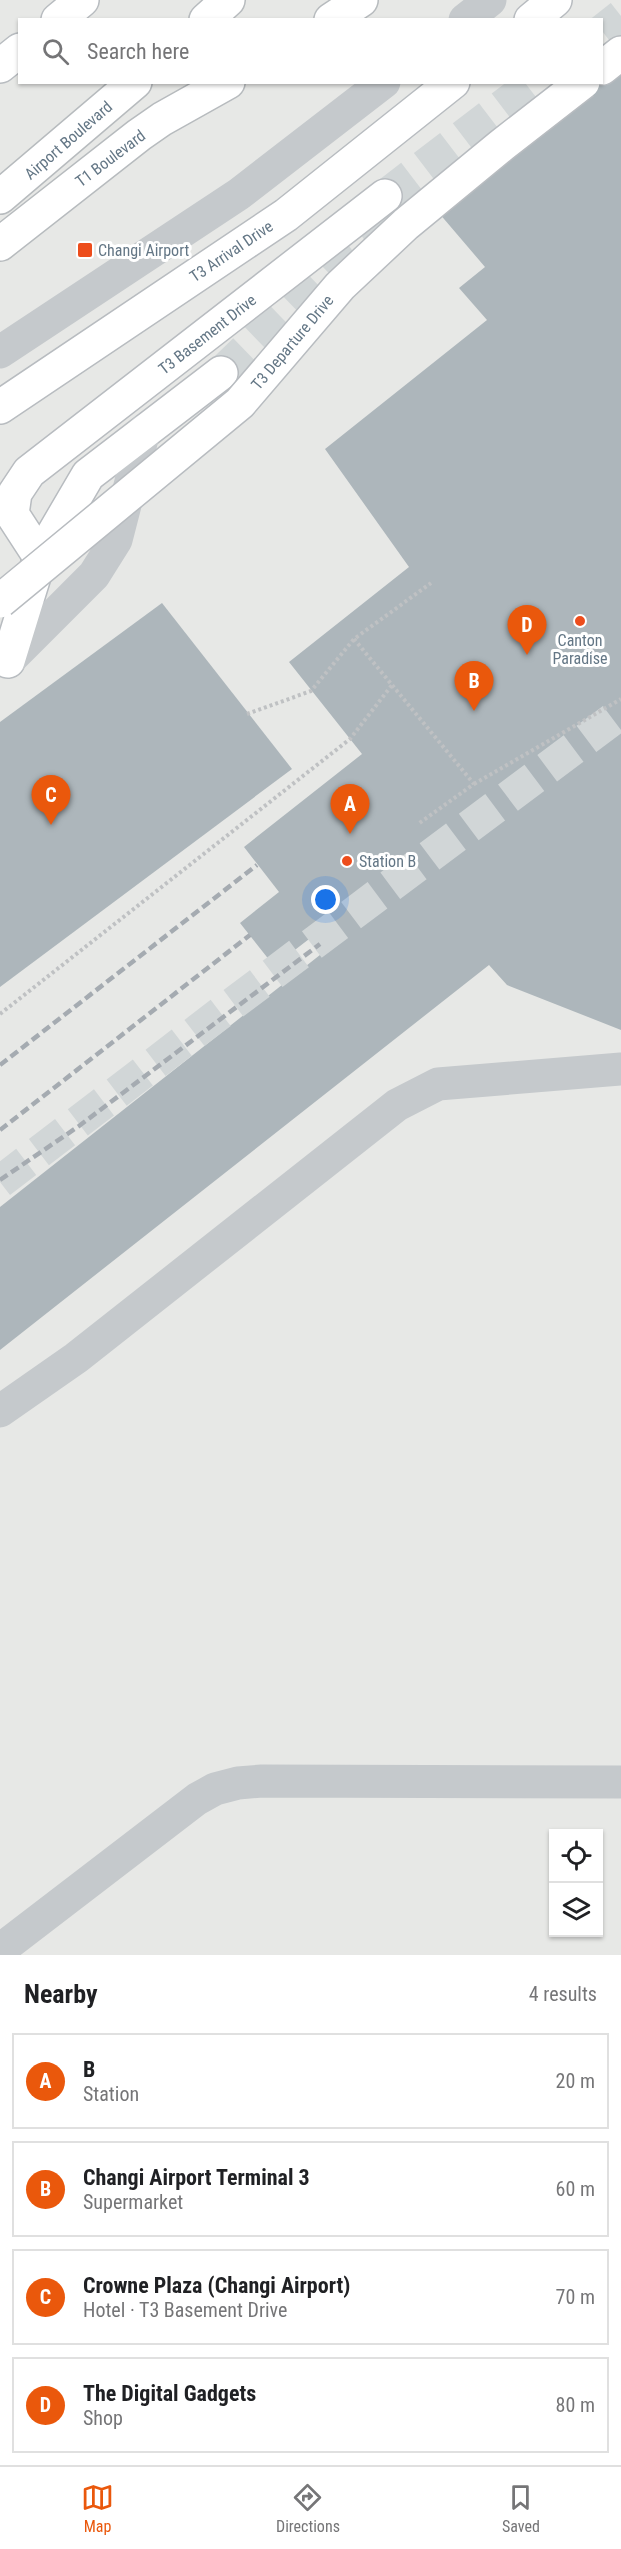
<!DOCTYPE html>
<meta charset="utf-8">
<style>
body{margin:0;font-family:"Roboto Condensed",sans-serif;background:#f6f6f6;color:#202124}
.controls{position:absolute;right:18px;bottom:18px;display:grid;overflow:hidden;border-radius:0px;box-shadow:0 2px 4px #0004}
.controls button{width:54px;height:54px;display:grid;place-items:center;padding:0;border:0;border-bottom:2px solid #e0e0e0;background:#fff;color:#202124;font:30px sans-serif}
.you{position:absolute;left:326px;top:900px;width:21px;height:21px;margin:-15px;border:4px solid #fff;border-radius:50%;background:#1a73e8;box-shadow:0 0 0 9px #1a73e833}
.badge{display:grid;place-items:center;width:39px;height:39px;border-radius:50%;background:#ea580c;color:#fff;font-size:20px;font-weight:700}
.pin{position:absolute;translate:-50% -50px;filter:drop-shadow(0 2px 3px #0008)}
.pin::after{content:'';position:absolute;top:32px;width:21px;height:18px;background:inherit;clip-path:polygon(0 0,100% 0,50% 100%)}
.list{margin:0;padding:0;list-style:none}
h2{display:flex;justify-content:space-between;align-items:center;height:78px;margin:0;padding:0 24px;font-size:26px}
h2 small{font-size:20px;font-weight:400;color:#757577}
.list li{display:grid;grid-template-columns:39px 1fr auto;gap:18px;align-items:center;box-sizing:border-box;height:96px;margin:0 12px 12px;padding:0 12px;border:2px solid #e0e0e0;border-radius:0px}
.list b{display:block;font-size:22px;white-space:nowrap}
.list p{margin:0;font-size:20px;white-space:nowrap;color:#757577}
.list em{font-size:20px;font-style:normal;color:#757577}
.icon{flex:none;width:33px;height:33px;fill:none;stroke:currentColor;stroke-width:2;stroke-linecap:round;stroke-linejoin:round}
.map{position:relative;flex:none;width:621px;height:1955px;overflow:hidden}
.search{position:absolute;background:#fff;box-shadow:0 2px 4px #0004;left:18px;right:18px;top:18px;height:66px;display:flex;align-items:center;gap:15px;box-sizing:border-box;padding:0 21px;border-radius:0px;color:#757577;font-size:22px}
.sheet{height:510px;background:#fff}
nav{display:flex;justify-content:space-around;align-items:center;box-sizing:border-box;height:84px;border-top:2px solid #e0e0e0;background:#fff;font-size:16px;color:#757577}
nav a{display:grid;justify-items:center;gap:3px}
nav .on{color:#ea580c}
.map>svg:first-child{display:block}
</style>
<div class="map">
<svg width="621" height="1955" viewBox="0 0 621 1955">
<rect width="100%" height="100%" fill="#f6f6f2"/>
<path fill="#e7e8e6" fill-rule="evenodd" d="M0,0H621V1955H0ZM20,20H602V82H20ZM554,1834H598V1932H554Z"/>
<g fill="#adb6bb">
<path d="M621,39V1030L507,985L489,965L0,1350V1207L325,951L313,936L274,966L240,923L279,892L244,847L362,754L289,662L409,567L325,449L487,320L459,288L485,267L421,192L564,82H602Z"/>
<path d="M162,603L292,769L0,987V722Z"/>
</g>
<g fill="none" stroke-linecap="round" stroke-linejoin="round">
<g stroke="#d1d6d7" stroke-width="33" stroke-dasharray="33 16" stroke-linecap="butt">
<path d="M602,31L621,16"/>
<path d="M385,196L534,82"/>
<path d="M221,373L348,250L410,207"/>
<path d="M0,1182L231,1005L621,713"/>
</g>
<g stroke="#b8bcc0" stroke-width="36">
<g id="major">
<path d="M58,20L82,0"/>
<path d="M531,20L555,0"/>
<path d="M0,66L20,50"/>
<path d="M602,68L621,53"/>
<path d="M0,407L286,215L453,82"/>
<path d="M40,557L12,514L15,493L29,472L385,196"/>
<path d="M8,661L40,557L88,475L221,373"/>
</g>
</g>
<g stroke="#b7bbbe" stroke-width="36">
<g id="highway">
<path d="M206,20L228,0"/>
<path d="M331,20L361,0"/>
<path d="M0,197L135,82"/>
<path d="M0,244L139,135L162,119L228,82"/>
</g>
</g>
<g stroke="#bfc1c3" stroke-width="4" stroke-dasharray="3 3" stroke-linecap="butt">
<path d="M354,639L474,784L418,824"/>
<path d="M247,714L311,691L354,639L431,583"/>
<path d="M474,784L621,699"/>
<path d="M0,1014L350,739L392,685"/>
</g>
<g stroke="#c5c9cc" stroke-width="33">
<path d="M465,20L490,0"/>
<path d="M0,352L239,194L384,82"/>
<path d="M8,661L94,575L116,540L144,431"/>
<path d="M0,1411L76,1358L397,1105L438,1084L621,1069"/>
<path d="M0,1950L197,1799L215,1789L238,1783L262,1781L621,1782"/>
</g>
<use href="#major" stroke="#fff" stroke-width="33"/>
<use href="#highway" stroke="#fff" stroke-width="33"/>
<g stroke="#a5abb1" stroke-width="4.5" stroke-dasharray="9 4.5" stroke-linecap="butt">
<path d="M0,1065L257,865"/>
<path d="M0,1130L250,935"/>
<path d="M0,1180L79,1126L320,944"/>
</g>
<g stroke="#b8bcc0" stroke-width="36" stroke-linecap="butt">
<path id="major-bridge" d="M0,601L240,403L340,286L406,224L502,145L583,82"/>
</g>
<use href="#major-bridge" stroke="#fff" stroke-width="33"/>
</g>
<g fill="#ed4d1c" stroke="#fff" stroke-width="2">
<rect x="77" y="242" width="16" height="16" rx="3"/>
<circle cx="580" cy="621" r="6"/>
<circle cx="347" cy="861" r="6"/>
</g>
<g text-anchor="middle" stroke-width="6" stroke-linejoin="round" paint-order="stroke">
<g font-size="16" fill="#637685" stroke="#fff">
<text transform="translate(68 140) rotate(-41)" y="6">Airport Boulevard</text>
<text transform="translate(110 158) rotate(-37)" y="6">T1 Boulevard</text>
<text transform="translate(231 251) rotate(-34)" y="6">T3 Arrival Drive</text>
<text transform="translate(207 334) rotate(-38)" y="6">T3 Basement Drive</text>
<text transform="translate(292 342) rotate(-50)" y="6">T3 Departure Drive</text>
</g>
<g font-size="16" fill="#637685" stroke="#fff" text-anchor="start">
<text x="98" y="256">Changi Airport</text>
<text x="580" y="646" text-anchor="middle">Canton<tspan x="580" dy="18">Paradise</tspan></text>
<text x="359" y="867">Station B</text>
</g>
</g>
</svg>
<div class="controls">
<button><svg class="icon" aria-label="locate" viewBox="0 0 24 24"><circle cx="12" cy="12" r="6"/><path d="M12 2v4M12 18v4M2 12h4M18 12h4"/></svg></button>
<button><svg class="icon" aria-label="layers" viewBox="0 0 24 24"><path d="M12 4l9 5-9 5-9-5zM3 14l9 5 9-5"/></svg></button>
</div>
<div class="you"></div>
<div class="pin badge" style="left:350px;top:834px">A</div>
<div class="pin badge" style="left:474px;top:711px">B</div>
<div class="pin badge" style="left:51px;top:825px">C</div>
<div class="pin badge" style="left:527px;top:655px">D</div>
<div class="search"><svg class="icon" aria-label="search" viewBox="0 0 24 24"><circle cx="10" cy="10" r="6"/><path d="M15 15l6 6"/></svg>Search here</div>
</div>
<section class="sheet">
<h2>Nearby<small>4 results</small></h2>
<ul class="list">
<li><span class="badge">A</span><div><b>B</b><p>Station</p></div><em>20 m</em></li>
<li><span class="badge">B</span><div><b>Changi Airport Terminal 3</b><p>Supermarket</p></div><em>60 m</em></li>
<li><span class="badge">C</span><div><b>Crowne Plaza (Changi Airport)</b><p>Hotel · T3 Basement Drive</p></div><em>70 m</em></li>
<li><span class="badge">D</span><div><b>The Digital Gadgets</b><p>Shop</p></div><em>80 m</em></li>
</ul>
</section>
<nav>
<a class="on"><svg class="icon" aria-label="map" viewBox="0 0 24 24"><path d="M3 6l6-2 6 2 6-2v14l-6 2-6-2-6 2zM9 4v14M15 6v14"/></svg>Map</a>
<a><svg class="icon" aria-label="directions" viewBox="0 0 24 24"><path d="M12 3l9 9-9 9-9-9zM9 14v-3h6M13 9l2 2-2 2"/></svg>Directions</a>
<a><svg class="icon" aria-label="saved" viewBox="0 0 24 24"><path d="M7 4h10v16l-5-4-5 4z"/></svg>Saved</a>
</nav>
